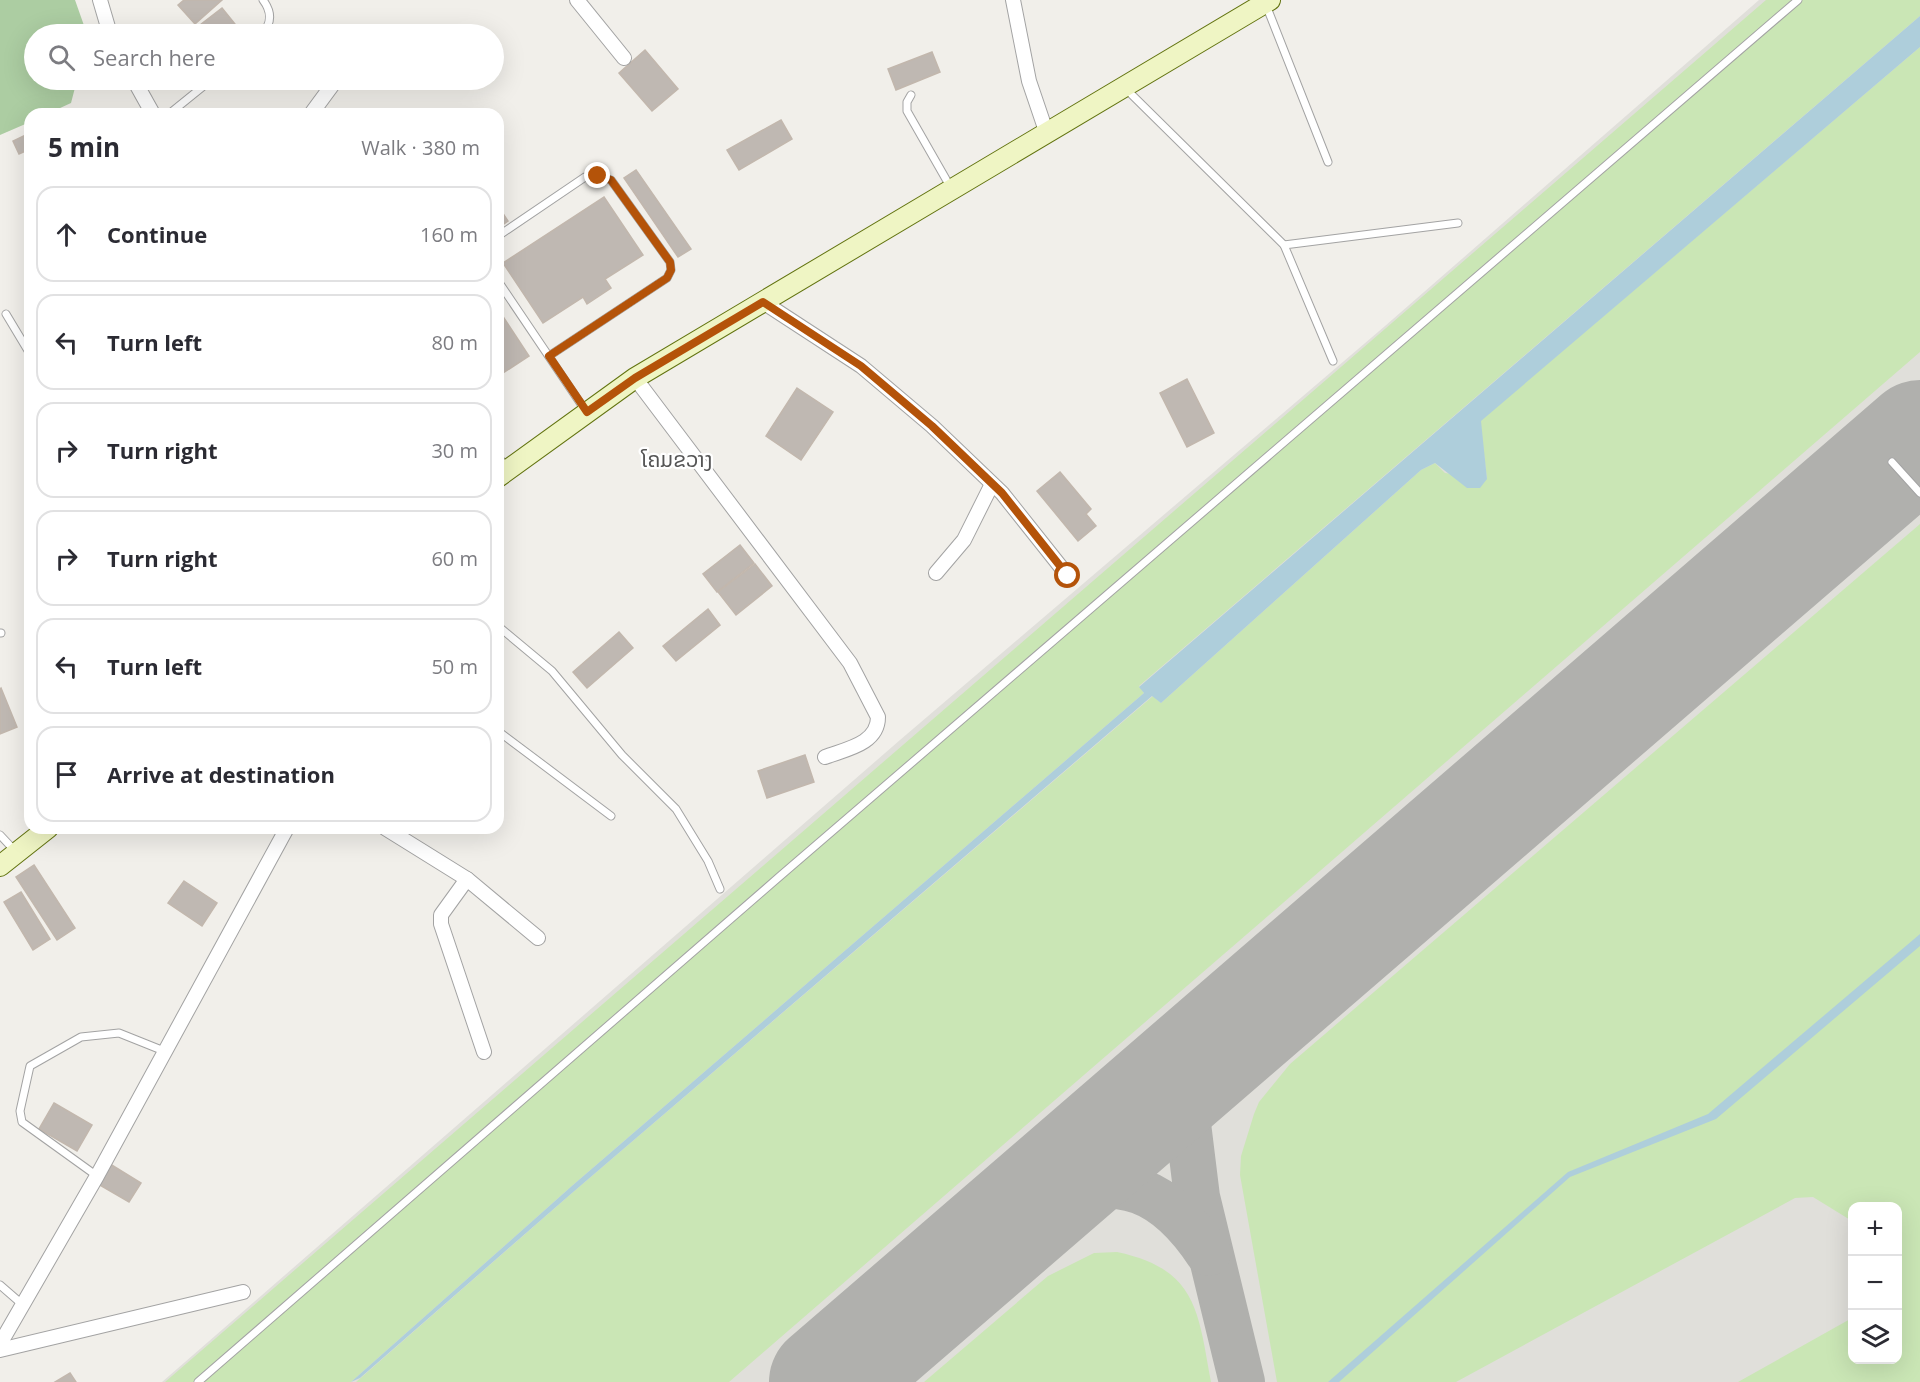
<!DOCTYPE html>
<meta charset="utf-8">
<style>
body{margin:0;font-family:"Open Sans","Noto Sans Lao",sans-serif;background:#f7f7f7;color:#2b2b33}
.controls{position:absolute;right:18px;bottom:18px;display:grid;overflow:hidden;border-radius:12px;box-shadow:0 6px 24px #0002}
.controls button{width:54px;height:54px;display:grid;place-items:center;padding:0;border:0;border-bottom:2px solid #e1e1e2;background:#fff;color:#2b2b33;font:30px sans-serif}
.stop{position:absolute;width:18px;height:18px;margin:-14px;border:4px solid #b45309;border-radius:50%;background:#fff}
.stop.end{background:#b45309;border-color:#fff;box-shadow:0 2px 6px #0008}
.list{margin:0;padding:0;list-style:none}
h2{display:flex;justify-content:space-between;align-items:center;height:78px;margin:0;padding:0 24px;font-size:26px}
h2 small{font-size:20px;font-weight:400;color:#7c7c81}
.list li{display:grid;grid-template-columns:39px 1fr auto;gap:18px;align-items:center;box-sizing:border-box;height:96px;margin:0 12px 12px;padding:0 12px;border:2px solid #e1e1e2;border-radius:18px}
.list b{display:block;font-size:22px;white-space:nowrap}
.list em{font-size:20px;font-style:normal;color:#7c7c81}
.icon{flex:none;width:33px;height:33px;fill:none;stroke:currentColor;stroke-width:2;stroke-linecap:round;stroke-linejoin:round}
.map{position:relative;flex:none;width:1920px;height:1382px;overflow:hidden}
.search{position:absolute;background:#fff;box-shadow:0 6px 24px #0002;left:24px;top:24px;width:480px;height:66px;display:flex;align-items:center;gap:15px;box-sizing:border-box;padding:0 21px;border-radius:33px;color:#7c7c81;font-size:22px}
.panel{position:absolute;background:#fff;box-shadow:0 6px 24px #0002;left:24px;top:108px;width:480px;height:726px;border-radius:18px}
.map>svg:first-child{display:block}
</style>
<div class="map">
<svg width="1920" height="1382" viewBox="0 0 1920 1382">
<rect width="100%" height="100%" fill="#f1efea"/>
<path fill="#e0dfda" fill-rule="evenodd" d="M1759,0H1920V1382H162L900,740L1385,326ZM1852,1206H1898V1360H1852Z"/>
<g fill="#cae6b5">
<path d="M1766,0H1920V16L1139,686L1144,693L573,1185L351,1382H165Z"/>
<path d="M1920,47V352L729,1382H356L572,1193L1153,696L1161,703L1421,470L1435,463L1445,473L1487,479L1480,421Z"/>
<path d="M1920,524V1382H1738L1852,1318V1360H1898V1206H1852V1221L1813,1197L1795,1198L1456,1382H1277L1240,1175L1241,1156L1254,1114L1259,1102L1290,1064Z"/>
<path d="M1117,1252C1197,1269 1198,1311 1211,1382H924L1048,1276L1094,1253Z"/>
</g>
<path fill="#accda2" d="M0,0H75L87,34H34V80H77L71,103L47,114H30V122L0,135Z"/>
<g fill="#aecedb">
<path d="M1920,16V47L1481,421L1487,479L1480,488H1467L1435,463L1421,470L1161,703L1152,696L572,1193L360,1378L351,1382L573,1185L1144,693L1139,687Z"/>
<path d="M1920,934V946L1716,1119L1570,1177L1339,1382H1328L1568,1172L1708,1114Z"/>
</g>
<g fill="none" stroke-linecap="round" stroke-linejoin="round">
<g stroke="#b0b0ad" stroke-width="46">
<path d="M1182,1075L1197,1197L1242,1382"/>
<path d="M1047,1191C1123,1175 1164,1187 1208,1253"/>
</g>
<path stroke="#b0b0ad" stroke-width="116" d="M827,1382L1920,438"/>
</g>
<g fill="#bfb8b2" stroke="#c2b7ad" stroke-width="1.5">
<path d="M184,0H222L195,24L178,5Z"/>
<path d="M222,8L243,34H201L196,28Z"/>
<path d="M645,50L678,89L652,111L619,73Z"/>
<path d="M932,52L940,72L896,90L888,69Z"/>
<path d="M781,120L792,139L739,170L727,150Z"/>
<path d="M30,133V149L19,154L13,141Z"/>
<path d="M636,170L691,249L678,257L624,178Z"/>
<path d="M604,197L643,255L605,279L611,288L587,304L583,297L543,323L503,263Z"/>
<path d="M498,206L508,221L498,228Z"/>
<path d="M498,309L529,356L503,373L498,365Z"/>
<path d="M1187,379L1214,433L1187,447L1160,393Z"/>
<path d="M797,388L833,412L801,460L766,436Z"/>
<path d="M1060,472L1091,509L1086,514L1096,526L1078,541L1037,491Z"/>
<path d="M740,545L754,563L717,592L703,574Z"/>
<path d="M755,564L772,586L736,615L718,592Z"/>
<path d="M708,609L720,625L676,661L663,646Z"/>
<path d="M619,632L633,648L587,688L573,672Z"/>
<path d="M1,688L17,727L0,734V689Z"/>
<path d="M805,755L814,782L767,798L758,771Z"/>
<path d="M34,865L75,928L57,940L16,877Z"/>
<path d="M184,881L217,903L202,926L168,903Z"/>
<path d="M21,892L50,939L33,950L4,902Z"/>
<path d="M54,1103L92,1125L77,1151L39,1129Z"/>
<path d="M110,1164L141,1183L129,1202L98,1184Z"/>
<path d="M70,1373L76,1382H55Z"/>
</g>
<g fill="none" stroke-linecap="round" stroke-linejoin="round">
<g stroke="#a3a3a3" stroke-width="9">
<g id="service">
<path d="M1266,5L1328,162"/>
<path d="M262,34C272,23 272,12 263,0"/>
<path d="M1126,89L1284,245"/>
<path d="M911,95L907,102V111L951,188"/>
<path d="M169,114L211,80"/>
<path d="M498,236L585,177L598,176L611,180L670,262L671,270L667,278L549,356"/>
<path d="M498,281L585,410"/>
<path d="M6,314L30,354"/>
<path d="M1333,361L1284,245L1458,223"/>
<path d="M498,456L506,468"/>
<path d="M1892,462L1920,493"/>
<path d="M498,626L552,671L622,755L676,809L708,861L720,889"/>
<path d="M0,633H1"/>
<path d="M498,731L611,816"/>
<path d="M0,835L15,851"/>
<path d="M97,1176L22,1122L20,1111L30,1066L81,1037L119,1033L164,1051"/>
<path d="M0,1285L23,1305"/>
<path d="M198,1382L779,877L1798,0"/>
</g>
</g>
<g stroke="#a3a3a3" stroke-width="16">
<g id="minor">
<path d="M100,0L110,34"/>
<path d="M577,0L624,58"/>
<path d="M1013,0L1029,81L1047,134"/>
<path d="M134,80L153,114"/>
<path d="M311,114L336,80"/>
<path d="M763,302L861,366L932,426L1002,493L1068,576"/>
<path d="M635,378L850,663L878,717C878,744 846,749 825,757"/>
<path d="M936,573L964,540L992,484"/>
<path d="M385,828L467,879L538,938"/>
<path d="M467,879L441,915V924L484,1052"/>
<path d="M0,1344L97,1176L287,828"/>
<path d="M0,1350L243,1292"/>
</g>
</g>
<g stroke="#62730f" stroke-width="22">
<g id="secondary">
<path d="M498,477L635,378L1270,0"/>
<path d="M0,866L48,828"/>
</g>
</g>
<use href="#service" stroke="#fff" stroke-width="7"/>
<use href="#minor" stroke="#fff" stroke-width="14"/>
<use href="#secondary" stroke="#eff5c4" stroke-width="20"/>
</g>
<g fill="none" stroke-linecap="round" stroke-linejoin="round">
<path stroke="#b45309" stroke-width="8" d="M598,176L611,180L670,262L671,270L667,278L549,356L587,412L635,378L763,302L861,366L932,426L1002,493L1068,576"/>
</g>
<g text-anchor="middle" stroke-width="4.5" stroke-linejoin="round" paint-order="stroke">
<g font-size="21" fill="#555" stroke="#fff">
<text x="677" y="467">ໂຄມຂວາງ</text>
</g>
</g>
</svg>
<div class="controls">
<button>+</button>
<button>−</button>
<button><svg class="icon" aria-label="layers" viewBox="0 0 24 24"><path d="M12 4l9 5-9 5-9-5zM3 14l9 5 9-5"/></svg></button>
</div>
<div class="stop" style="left:1068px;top:576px"></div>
<div class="stop end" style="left:598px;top:176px"></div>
<div class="search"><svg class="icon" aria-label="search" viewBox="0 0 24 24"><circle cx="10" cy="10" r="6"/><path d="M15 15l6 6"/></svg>Search here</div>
<section class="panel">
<h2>5 min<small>Walk · 380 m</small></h2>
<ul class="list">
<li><svg class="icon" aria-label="ahead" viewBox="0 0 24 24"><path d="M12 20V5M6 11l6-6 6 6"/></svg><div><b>Continue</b></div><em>160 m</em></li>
<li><svg class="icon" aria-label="left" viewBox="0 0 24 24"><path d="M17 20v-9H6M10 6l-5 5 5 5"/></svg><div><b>Turn left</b></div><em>80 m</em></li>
<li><svg class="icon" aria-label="right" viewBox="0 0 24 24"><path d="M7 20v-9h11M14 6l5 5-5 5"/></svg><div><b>Turn right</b></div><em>30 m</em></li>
<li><svg class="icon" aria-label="right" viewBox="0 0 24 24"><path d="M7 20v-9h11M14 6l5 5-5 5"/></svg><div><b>Turn right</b></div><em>60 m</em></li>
<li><svg class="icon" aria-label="left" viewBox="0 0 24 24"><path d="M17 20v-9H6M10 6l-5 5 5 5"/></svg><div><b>Turn left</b></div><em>50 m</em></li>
<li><svg class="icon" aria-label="arrive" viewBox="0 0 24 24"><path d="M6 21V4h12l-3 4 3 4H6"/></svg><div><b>Arrive at destination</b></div></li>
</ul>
</section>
</div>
